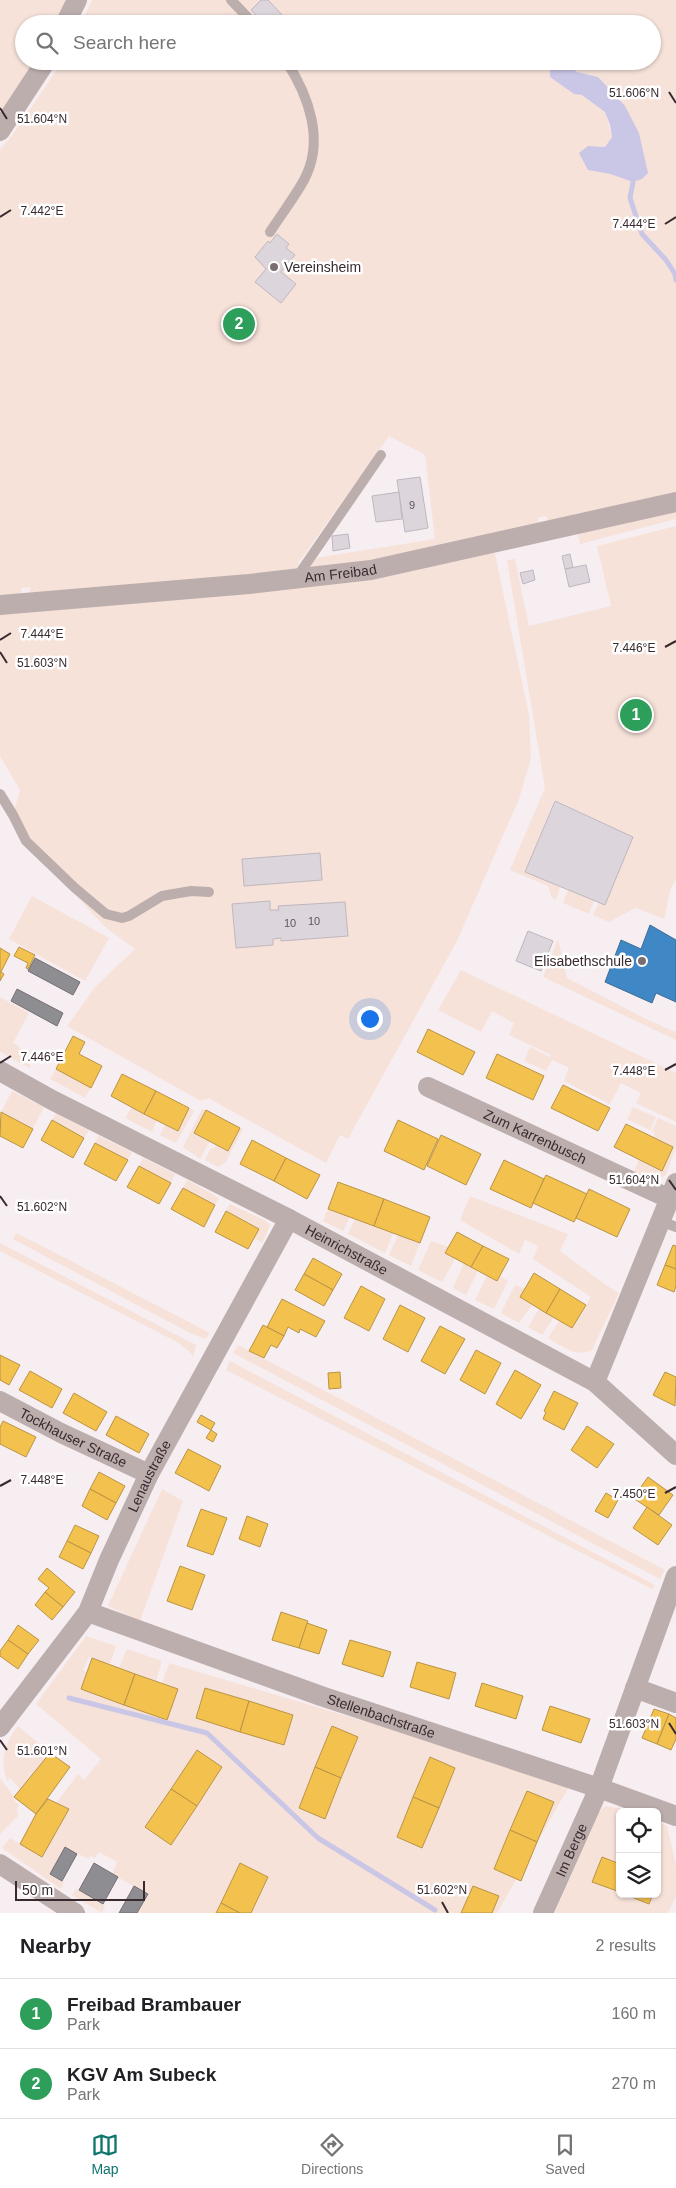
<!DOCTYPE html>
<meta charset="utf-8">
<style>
body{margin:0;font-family:Helvetica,sans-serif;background:#f6f6f6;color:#202124}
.controls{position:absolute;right:15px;bottom:15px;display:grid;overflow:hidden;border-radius:8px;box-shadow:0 1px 4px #0004}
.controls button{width:45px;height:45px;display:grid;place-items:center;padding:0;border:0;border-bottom:1px solid #e0e0e0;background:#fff;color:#202124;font:25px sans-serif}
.scale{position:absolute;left:15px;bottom:12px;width:130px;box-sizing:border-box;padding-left:5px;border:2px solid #38292f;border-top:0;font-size:14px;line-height:18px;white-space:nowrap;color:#38292f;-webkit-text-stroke:4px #fff;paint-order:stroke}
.you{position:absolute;left:369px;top:1018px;width:18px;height:18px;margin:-12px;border:4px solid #fff;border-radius:50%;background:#1a73e8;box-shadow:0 0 0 8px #1a73e833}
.badge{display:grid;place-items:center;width:32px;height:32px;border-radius:50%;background:#0f766e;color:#fff;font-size:16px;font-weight:700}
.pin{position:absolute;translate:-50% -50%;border:2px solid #fff;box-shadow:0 1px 5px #0006}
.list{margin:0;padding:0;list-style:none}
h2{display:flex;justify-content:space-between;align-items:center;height:65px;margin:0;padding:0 20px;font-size:21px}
h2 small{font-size:16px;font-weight:400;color:#757577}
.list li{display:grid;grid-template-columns:32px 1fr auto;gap:15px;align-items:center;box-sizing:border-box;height:70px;padding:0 20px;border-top:1px solid #e0e0e0}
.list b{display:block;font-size:19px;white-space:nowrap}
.list p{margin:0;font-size:16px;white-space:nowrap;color:#757577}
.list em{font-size:16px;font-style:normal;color:#757577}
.icon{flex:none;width:28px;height:28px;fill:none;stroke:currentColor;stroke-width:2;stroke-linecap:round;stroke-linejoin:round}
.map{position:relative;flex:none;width:676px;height:1913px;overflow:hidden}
.search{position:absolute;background:#fff;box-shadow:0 1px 4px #0004;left:15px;right:15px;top:15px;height:55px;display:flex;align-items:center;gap:12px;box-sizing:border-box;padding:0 18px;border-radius:28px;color:#757577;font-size:19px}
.sheet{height:205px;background:#fff}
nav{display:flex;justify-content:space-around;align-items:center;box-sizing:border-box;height:70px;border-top:1px solid #e0e0e0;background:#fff;font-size:14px;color:#757577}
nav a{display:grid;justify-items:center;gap:2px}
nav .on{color:#0f766e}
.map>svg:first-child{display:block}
</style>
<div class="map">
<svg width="676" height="1913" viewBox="0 0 676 1913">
<rect width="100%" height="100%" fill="#f7eef2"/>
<g fill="#f6e2d9">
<path d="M0,0H67L55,24H24V61H34L0,114Z"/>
<path d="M92,0H676V492L549,523L546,516L538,518L539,527L359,566L308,569L315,558L435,539L425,455L389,436L299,562V565L292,573L30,596V587L21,588L22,596L0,598V149L11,137L63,61H553L550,67V77L574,94L582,95L605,112L612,137L605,147L588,146V170L610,174L633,182L642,152L639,133L598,77L577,72L566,61H652V24H81Z"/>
<path d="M676,506V519L580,544L577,529Z"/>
<path d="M676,526V879L670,891L664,919L636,908L609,922L593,915L599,902L605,905L633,837L554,800L525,872L560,887L556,900L552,898L548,886L510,870L545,788L507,560L515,559L529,626L611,606L597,546Z"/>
<path d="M494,549L529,715L531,758L519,799L457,941L348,1139L340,1135L326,1163L208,1098L201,1101L67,1026L96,986L135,949L105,927L26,841L13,815L20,790L0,756V611Z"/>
<path d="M568,890L594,901L589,914L563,903Z"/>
<path d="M32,896L109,938L85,981L9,939Z"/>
<path d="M558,939L567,978L648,1020L676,1032V1040L543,977Z"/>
<path d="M461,970L676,1073V1122L636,1103L641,1093L621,1083L610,1104L564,1081L569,1068L552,1060L546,1071L524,1061L530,1047L550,1057L551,1055L509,1035L514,1023L492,1011L481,1032L438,1010Z"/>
<path d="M0,997L29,1013L13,1043C24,1050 32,1054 30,1068L0,1052Z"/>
<path d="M56,1069L91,1088L85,1098L50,1079Z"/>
<path d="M12,1091L44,1107L33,1129L1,1112Z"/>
<path d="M132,1107L157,1120L152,1132L125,1118Z"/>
<path d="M633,1107L656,1117L650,1130L627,1119Z"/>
<path d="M189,1108L194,1111L176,1143L160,1135L165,1125L178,1131Z"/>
<path d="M202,1109L206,1110L210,1141L200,1159L183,1147Z"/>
<path d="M56,1113L89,1130L84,1138L52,1120Z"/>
<path d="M658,1118L676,1126V1146L666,1175L656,1181L634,1172L639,1159L662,1170L673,1147L654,1137L655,1133L652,1131Z"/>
<path d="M240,1128L243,1129L225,1163L218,1167L205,1160L211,1148L214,1149L216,1145L229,1151Z"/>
<path d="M99,1136L132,1152L128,1160L95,1143Z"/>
<path d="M143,1158L175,1174L171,1183L139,1166Z"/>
<path d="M187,1180L219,1198L215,1205L183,1188Z"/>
<path d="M470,1196L568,1234L560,1251C580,1265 598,1281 619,1293L592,1350C575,1358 562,1346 548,1338L559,1321L572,1328L591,1297L533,1259L538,1246L525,1240L519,1254L460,1220Z"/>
<path d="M230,1204L266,1221L270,1225L262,1243L254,1238L258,1228L226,1211Z"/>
<path d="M328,1209L350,1217L343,1231L323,1221Z"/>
<path d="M355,1219L393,1233L385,1253L348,1234Z"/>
<path d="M16,1233L36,1243L210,1333L205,1339L188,1332L13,1239Z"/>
<path d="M398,1235L420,1243L411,1266L389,1255Z"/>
<path d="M431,1241L449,1247L455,1259L442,1282L418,1270Z"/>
<path d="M0,1243L196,1345L193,1357L189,1351L177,1342L0,1251Z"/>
<path d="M464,1263L478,1271L466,1295L453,1288Z"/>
<path d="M487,1276L497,1281L500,1276L508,1281L494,1309L475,1300Z"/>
<path d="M515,1285L525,1289L520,1297L532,1305L519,1323L501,1313Z"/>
<path d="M539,1309L554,1317L542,1335L528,1327Z"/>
<path d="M238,1345L665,1570L660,1579L233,1353Z"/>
<path d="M230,1361L655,1585L652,1589L226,1370Z"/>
<path d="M162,1489L183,1501L140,1621L108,1606Z"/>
<path d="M86,1636L116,1646L110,1664L89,1657L83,1670L87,1672L81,1689L167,1720L178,1690L162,1683L169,1663L571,1783L497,1913H137L147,1894L112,1874L117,1862L99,1852L95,1858L90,1856L89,1859L65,1848L50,1874L64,1882L61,1889L2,1848L10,1838L42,1857L69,1809L56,1803L78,1774L84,1780L101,1759L36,1704Z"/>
<path d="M127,1649L162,1661L156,1681L119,1668Z"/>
<path d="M18,1726L50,1753L20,1789L10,1778L7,1781C0,1759 4,1744 18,1726Z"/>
<path d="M0,1778L14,1797L13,1799L19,1805L17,1808L18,1816L0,1834Z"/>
<path d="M605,1806L624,1809L632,1812H620V1894H657V1822L667,1826L676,1866V1896L668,1913H555L586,1840L594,1817Z"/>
<path d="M76,1889L103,1904L105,1907L102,1913L72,1895Z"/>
</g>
<path fill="#cac6e5" d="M553,61H566L577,72L598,77L625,106L639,133L648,173L642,179L633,182L610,174L588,170L579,153L588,146L605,147L612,137L610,125L605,112L582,95L574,94L550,77V67Z"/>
<g fill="#f2c14e" stroke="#ba9345">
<path d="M19,947L35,955L28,969L26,968L28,963L14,956Z"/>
<path d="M0,948L10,954L1,972L4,974L0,981Z"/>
<path d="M428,1029L475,1052L463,1075L417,1052Z"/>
<path d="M73,1036L85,1042L79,1054L102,1066L91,1088L56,1069Z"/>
<path d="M497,1054L544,1076L533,1100L486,1078Z"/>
<path d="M122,1074L156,1091L144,1114L111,1096Z"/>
<path d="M563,1085L610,1108L598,1131L551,1108Z"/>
<path d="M156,1091L189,1108L178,1131L144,1114Z"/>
<path d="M206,1110L240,1128L228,1151L194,1133Z"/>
<path d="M1,1112L33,1129L23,1148L0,1136Z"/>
<path d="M52,1120L84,1138L73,1158L41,1140Z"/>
<path d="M398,1120L438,1139L424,1170L384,1151Z"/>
<path d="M626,1124L673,1147L662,1171L614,1147Z"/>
<path d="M441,1135L481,1154L466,1185L427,1166Z"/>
<path d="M252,1140L286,1158L274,1181L240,1164Z"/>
<path d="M95,1143L128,1160L116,1181L84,1164Z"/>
<path d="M286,1158L320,1175L307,1199L274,1181Z"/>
<path d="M504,1160L544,1179L531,1208L490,1189Z"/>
<path d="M139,1166L171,1183L159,1204L127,1187Z"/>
<path d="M546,1175L587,1194L574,1222L533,1203Z"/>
<path d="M338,1182L384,1199L374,1226L328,1209Z"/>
<path d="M183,1188L215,1205L204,1227L171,1209Z"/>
<path d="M589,1189L630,1209L617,1237L576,1218Z"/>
<path d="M384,1199L430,1217L420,1243L374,1226Z"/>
<path d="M226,1211L259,1229L248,1249L215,1232Z"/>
<path d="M457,1232L483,1246L471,1267L445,1253Z"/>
<path d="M673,1245L676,1246V1269L665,1265Z"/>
<path d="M483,1246L509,1259L497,1281L471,1267Z"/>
<path d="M313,1258L342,1274L333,1290L304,1274Z"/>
<path d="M665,1265L676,1269V1286L674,1292L657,1285Z"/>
<path d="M534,1273L560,1289L546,1313L520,1297Z"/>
<path d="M304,1274L333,1290L324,1306L295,1290Z"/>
<path d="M361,1286L385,1299L369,1331L344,1318Z"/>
<path d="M560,1289L586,1305L572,1328L546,1313Z"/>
<path d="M282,1299L325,1321L316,1337L300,1329L299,1333L288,1327L284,1336L267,1327Z"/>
<path d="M400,1305L425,1318L408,1352L383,1339Z"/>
<path d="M263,1325L284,1336L277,1348L271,1345L264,1358L249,1351Z"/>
<path d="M440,1326L465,1339L445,1374L421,1361Z"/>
<path d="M476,1350L501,1363L485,1394L460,1380Z"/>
<path d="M0,1355L20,1365L9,1385L0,1380Z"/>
<path d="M515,1370L541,1385L521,1419L496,1404Z"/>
<path d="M30,1371L62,1389L52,1408L19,1390Z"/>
<path d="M340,1372L341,1388L329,1389L328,1373Z"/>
<path d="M665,1372L676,1377L675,1406L653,1395Z"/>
<path d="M554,1391L578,1403L564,1430L543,1419L546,1412L544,1411Z"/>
<path d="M74,1393L107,1412L96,1431L63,1413Z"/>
<path d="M201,1415L215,1423L211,1430L197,1422Z"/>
<path d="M116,1416L149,1434L139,1453L106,1435Z"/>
<path d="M3,1421L36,1437L26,1457L0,1444V1427Z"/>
<path d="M587,1426L614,1444L597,1468L571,1450Z"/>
<path d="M211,1430L217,1434L213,1442L206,1438Z"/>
<path d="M188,1449L221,1466L209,1491L175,1473Z"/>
<path d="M99,1472L125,1486L116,1503L90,1489Z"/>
<path d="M648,1477L673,1495L659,1515L633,1498Z"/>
<path d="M90,1489L116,1503L107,1520L82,1506Z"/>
<path d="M606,1493L618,1500L608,1518L595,1511Z"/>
<path d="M647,1507L672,1525L658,1545L633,1528Z"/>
<path d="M201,1509L227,1518L213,1555L187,1546Z"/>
<path d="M247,1516L268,1524L260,1547L239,1539Z"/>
<path d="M75,1525L99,1536L91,1553L67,1541Z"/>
<path d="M67,1541L91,1553L83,1569L59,1557Z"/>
<path d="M180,1566L205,1575L192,1610L167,1601Z"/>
<path d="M47,1568L75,1592L63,1607L45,1592L49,1588L38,1579Z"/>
<path d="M45,1592L63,1607L52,1620L35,1605Z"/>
<path d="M281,1612L308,1621L299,1648L272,1640Z"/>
<path d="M307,1623L327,1630L319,1654L299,1648Z"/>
<path d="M18,1625L39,1640L28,1654L8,1640Z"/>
<path d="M8,1640L28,1654L18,1669L0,1656V1651Z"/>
<path d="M350,1640L391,1652L383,1677L342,1664Z"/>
<path d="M92,1658L135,1674L124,1705L81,1689Z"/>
<path d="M417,1662L456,1673L449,1699L410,1687Z"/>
<path d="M135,1674L178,1689L167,1720L124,1705Z"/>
<path d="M482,1683L523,1696L516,1719L475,1706Z"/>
<path d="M205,1688L249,1701L240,1732L196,1718Z"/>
<path d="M249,1701L293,1715L284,1745L240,1732Z"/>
<path d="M550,1706L590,1719L581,1743L542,1730Z"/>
<path d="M654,1709L669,1714L657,1744L642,1738Z"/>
<path d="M669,1714L676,1718V1739L671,1750L657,1744Z"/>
<path d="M332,1726L358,1737L341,1778L315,1767Z"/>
<path d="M197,1750L222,1767L197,1806L171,1789Z"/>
<path d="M50,1753L70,1767L36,1814L14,1797Z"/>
<path d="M430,1757L455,1768L439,1808L413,1797Z"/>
<path d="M315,1767L341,1778L325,1819L299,1808Z"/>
<path d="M171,1789L197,1806L171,1845L145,1827Z"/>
<path d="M527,1791L554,1802L537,1842L510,1830Z"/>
<path d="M413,1797L439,1808L422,1848L397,1837Z"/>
<path d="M48,1799L69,1809L42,1857L20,1844L36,1814Z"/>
<path d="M510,1830L537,1842L521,1881L494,1869Z"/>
<path d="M602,1857L620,1864V1892L592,1882Z"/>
<path d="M240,1863L268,1877L251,1913H240L221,1903Z"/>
<path d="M473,1886L499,1896L492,1913H461Z"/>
<path d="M624,1894H653L649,1904Z"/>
<path d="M221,1903L240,1913H216Z"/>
</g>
<path fill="#3f88c5" stroke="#3d6c98" d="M650,925L676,940V1002L656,993L652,1003L605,982L621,940L641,949Z"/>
<g fill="#8d8d92" stroke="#746f74">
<path d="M35,958L80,982L73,995L28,971Z"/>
<path d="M17,989L63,1013L57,1026L11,1001Z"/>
<path d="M65,1847L77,1854L62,1881L50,1874Z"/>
<path d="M94,1863L118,1877L103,1904L79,1890Z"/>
<path d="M134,1886L148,1894L137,1913H119Z"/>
</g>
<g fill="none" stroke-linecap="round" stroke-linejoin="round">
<g stroke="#cac6e5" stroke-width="5">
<path d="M633,182L630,198L642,234L666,260L675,274L676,280"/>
<path d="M69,1698L207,1733L318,1838L435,1910"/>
</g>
</g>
<g fill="#ddd5dc" stroke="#bfb7bf">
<path d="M261,0H268L285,18L279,24H264L251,10Z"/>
<path d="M277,234L289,244L286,248L295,255L281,272L296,284L281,303L255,282L266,269L255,257L268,241L270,243Z"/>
<path d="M420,477L428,528L405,532L397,480Z"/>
<path d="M399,492L402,519L376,522L372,496Z"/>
<path d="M348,534L350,548L333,551L332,536Z"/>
<path d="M570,554L573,568L565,569L562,556Z"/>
<path d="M586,565L590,582L569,587L565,569Z"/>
<path d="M533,570L535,580L523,584L520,573Z"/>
<path d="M555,801L633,837L605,905L525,872Z"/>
<path d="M320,853L322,880L244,886L242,859Z"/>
<path d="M270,901V910H279L278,906L345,902L348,936L281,941V938L273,939V945L236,948L232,904Z"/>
<path d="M528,931L553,941L541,971L516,961Z"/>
</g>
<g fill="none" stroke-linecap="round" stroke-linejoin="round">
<g stroke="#bdaeae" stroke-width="10">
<path d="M231,0L254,24"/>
<path d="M270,232C281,215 294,198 304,180C325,141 309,96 286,61"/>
<path d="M297,577L381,455"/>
<path d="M0,794L13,815L26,841L75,888L106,914L122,918L129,916L162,896L191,891L209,892"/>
<path d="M661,1221L676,1227"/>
</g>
<g stroke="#bdaeae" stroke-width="20">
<path d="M65,24L77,0"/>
<path d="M0,131L46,61"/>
<path id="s1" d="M0,605L249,584L371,570L676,502"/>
<path id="s2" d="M0,1071L52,1100L289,1219L595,1382L676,1455"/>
<path id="s3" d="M428,1087L670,1199"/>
<path d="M595,1382L676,1183"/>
<path id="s4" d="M0,1401L61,1433L149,1474"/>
<path id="s5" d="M88,1612L321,1696L599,1788L676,1816"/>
<path d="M635,1688L676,1703"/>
<path id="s6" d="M0,1727L88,1612L109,1560L149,1474L289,1219"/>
<path d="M0,1864L75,1913"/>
<path id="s7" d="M543,1913L599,1788L676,1576"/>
</g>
</g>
<path fill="none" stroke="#38292f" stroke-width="2" d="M669,92L676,103M0,108L7,119M0,217L11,210M665,224L676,217M0,640L11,633M665,647L676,641M0,652L7,663M0,1063L11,1056M665,1070L676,1064M669,1180L676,1190M0,1196L7,1206M0,1486L11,1480M665,1493L676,1487M669,1723L676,1734M0,1740L7,1750M442,1902L448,1913"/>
<g fill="#7b6e73" stroke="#fff" stroke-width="2">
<circle cx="274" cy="267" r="5"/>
<circle cx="642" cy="961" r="5"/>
</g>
<g text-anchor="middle" stroke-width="5" stroke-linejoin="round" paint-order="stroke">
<g font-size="11" fill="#61545a">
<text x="412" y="509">9</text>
<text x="314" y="925">10</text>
<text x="290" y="927">10</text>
</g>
<g font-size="14" fill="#38292f" stroke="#fff" text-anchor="start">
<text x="284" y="272">Vereinsheim</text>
<text x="632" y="966" text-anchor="end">Elisabethschule</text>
</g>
<g font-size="14" fill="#38292f" stroke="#fff">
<text dy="5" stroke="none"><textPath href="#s1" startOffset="342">Am Freibad</textPath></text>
<text dy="5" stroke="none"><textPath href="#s3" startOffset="118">Zum Karrenbusch</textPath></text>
<text dy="5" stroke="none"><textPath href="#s2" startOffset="390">Heinrichstraße</textPath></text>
<text dy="5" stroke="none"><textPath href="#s4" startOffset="82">Tockhauser Straße</textPath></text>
<text dy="5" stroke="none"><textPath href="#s6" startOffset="294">Lenaustraße</textPath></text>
<text dy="5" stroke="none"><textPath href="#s5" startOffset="311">Stellenbachstraße</textPath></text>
<text dy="5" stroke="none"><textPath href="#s7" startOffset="69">Im Berge</textPath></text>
</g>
</g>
<g font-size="12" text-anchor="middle" fill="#38292f" stroke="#fff" stroke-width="5" stroke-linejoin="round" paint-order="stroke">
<text x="634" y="97">51.606°N</text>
<text x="42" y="123">51.604°N</text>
<text x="42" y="215">7.442°E</text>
<text x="634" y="228">7.444°E</text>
<text x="42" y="638">7.444°E</text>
<text x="634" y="652">7.446°E</text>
<text x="42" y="667">51.603°N</text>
<text x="42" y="1061">7.446°E</text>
<text x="634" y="1075">7.448°E</text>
<text x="634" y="1184">51.604°N</text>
<text x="42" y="1211">51.602°N</text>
<text x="42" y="1484">7.448°E</text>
<text x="634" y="1498">7.450°E</text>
<text x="634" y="1728">51.603°N</text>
<text x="42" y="1755">51.601°N</text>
<text x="442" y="1894">51.602°N</text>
</g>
</svg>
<div class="controls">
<button><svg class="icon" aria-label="locate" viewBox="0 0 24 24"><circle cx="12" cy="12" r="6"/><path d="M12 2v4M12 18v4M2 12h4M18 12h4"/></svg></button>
<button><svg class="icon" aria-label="layers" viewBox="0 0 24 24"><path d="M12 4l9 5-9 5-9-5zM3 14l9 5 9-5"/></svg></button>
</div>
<div class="scale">50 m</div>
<div class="you"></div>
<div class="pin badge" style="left:636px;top:715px;background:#2e9e5b">1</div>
<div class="pin badge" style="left:239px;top:324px;background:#2e9e5b">2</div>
<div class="search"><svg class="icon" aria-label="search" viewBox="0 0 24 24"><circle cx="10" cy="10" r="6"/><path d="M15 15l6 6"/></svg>Search here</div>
</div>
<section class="sheet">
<h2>Nearby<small>2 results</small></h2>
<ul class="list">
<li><span class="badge" style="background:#2e9e5b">1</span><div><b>Freibad Brambauer</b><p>Park</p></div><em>160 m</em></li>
<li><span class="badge" style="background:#2e9e5b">2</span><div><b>KGV Am Subeck</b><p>Park</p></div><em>270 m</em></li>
</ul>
</section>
<nav>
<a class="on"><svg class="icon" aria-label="map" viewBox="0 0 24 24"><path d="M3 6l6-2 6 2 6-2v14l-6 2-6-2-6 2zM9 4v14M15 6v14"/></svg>Map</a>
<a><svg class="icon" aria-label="directions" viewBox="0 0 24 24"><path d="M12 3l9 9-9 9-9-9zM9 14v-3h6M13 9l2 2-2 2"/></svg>Directions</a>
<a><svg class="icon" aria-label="saved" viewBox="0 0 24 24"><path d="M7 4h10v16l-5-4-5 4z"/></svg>Saved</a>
</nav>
